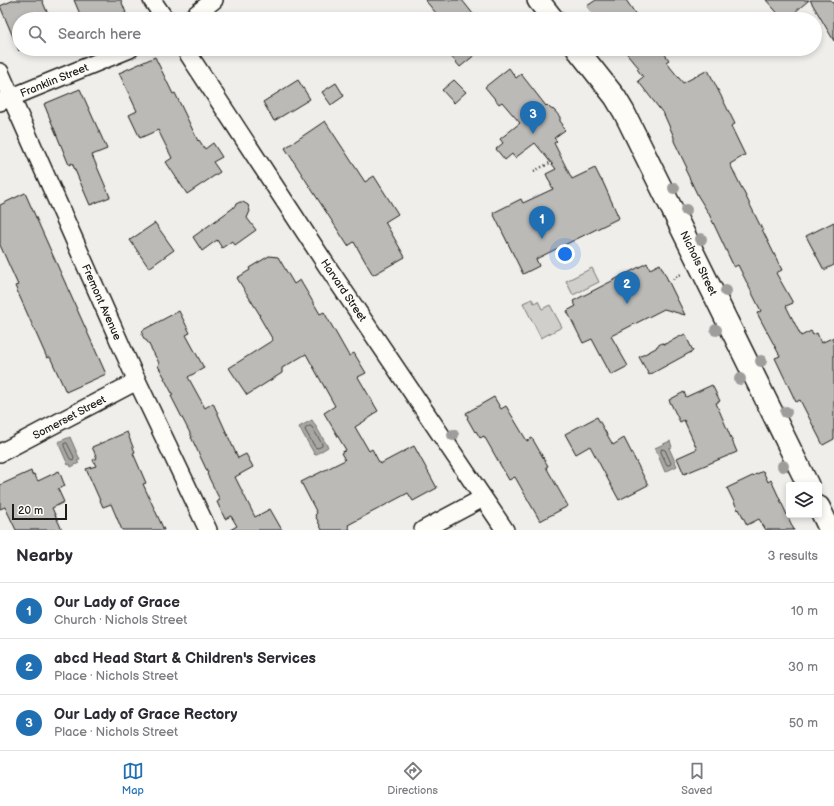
<!DOCTYPE html>
<meta charset="utf-8">
<style>
body{margin:0;font-family:"Balsamiq Sans",sans-serif;background:#f2f2f3;color:#2b2b33}
.controls{position:absolute;right:12px;bottom:12px;display:grid;overflow:hidden;border-radius:4px;box-shadow:0 2px 6px #0003}
.controls button{width:36px;height:36px;display:grid;place-items:center;padding:0;border:0;border-bottom:1px solid #e1e1e2;background:#fff;color:#2b2b33;font:20px sans-serif}
.scale{position:absolute;left:12px;bottom:10px;width:55px;box-sizing:border-box;padding-left:4px;border:2px solid #1c1c1c;border-top:0;font-size:11px;line-height:14px;white-space:nowrap;color:#1c1c1c;-webkit-text-stroke:3px #fdfcf7;paint-order:stroke}
.you{position:absolute;left:565px;top:254px;width:14px;height:14px;margin:-10px;border:3px solid #fff;border-radius:50%;background:#1a73e8;box-shadow:0 0 0 6px #1a73e833}
.badge{display:grid;place-items:center;width:26px;height:26px;border-radius:50%;background:#1f6fb2;color:#fff;font-size:13px;font-weight:700}
.pin{position:absolute;translate:-50% -33px;filter:drop-shadow(0 1px 2px #0008)}
.pin::after{content:'';position:absolute;top:21px;width:14px;height:12px;background:inherit;clip-path:polygon(0 0,100% 0,50% 100%)}
.list{margin:0;padding:0;list-style:none}
h2{display:flex;justify-content:space-between;align-items:center;height:52px;margin:0;padding:0 16px;font-size:17px}
h2 small{font-size:13px;font-weight:400;color:#7c7c81}
.list li{display:grid;grid-template-columns:26px 1fr auto;gap:12px;align-items:center;box-sizing:border-box;height:56px;padding:0 16px;border-top:1px solid #e1e1e2}
.list b{display:block;font-size:15px;white-space:nowrap}
.list p{margin:0;font-size:13px;white-space:nowrap;color:#7c7c81}
.list em{font-size:13px;font-style:normal;color:#7c7c81}
.icon{flex:none;width:22px;height:22px;fill:none;stroke:currentColor;stroke-width:2;stroke-linecap:round;stroke-linejoin:round}
.map{position:relative;flex:none;width:834px;height:530px;overflow:hidden}
.search{position:absolute;background:#fff;box-shadow:0 2px 6px #0003;left:12px;right:12px;top:12px;height:44px;display:flex;align-items:center;gap:10px;box-sizing:border-box;padding:0 14px;border-radius:22px;color:#7c7c81;font-size:15px}
.sheet{height:220px;background:#fff}
nav{display:flex;justify-content:space-around;align-items:center;box-sizing:border-box;height:56px;border-top:1px solid #e1e1e2;background:#fff;font-size:11px;color:#7c7c81}
nav a{display:grid;justify-items:center;gap:2px}
nav .on{color:#1f6fb2}
.map>svg:first-child{display:block}
</style>
<div class="map">
<svg width="834" height="530" viewBox="0 0 834 530">
<rect width="100%" height="100%" fill="#f0eeea"/>
<filter id="ink" filterUnits="userSpaceOnUse"><feTurbulence type="fractalNoise" baseFrequency=".025" numOctaves="2"/><feDisplacementMap in="SourceGraphic" scale="8" xChannelSelector="R" yChannelSelector="G"/><feConvolveMatrix kernelMatrix="1 2 1 2 8 2 1 2 1" color-interpolation-filters="sRGB"/></filter>
<g filter="url(#ink)">
<g fill="#d0cfcc" stroke="#767674">
<path d="M592,268L599,282L573,295L566,281Z"/>
<path d="M532,299L534,303L538,301L542,309L550,305L562,327L541,338L523,303Z"/>
</g>
<g fill="#a8a7a3" stroke="#706f6d">
<path d="M312,420L328,447L315,455L299,427Z"/>
<path d="M70,437L80,460L77,461L79,463L71,467L70,464L68,465L58,442Z"/>
<path d="M670,441L672,447L669,448L677,466L665,472L655,448Z"/>
</g>
<g fill="none" stroke-linecap="round" stroke-linejoin="round">
<g stroke="#545452" stroke-width="1">
<path d="M310,426L312,427L322,444V446L318,448L315,447L305,430L306,428Z"/>
<path d="M67,443L74,457L73,460L70,459L64,446V444Z"/>
<path d="M662,449L665,450L671,463L670,465H667L661,452Z"/>
</g>
</g>
<g fill="#bbbab6" stroke="#1c1c1c">
<path d="M14,0H42L50,19H19V51L0,6Z"/>
<path d="M74,0H121L126,13L112,19H82Z"/>
<path d="M425,0H462L477,19H441Z"/>
<path d="M596,0H626L639,19H596L587,6Z"/>
<path d="M766,0H809L787,19H783Z"/>
<path d="M810,0H831L834,5V41Z"/>
<path d="M445,49H482L460,67Z"/>
<path d="M623,49H661L669,60L666,62L683,83L708,70L735,124L731,126L745,155L730,164L782,270L776,273L793,303L786,306L801,336L811,331L813,335L817,333L821,343L834,337V439L823,445L800,400L796,402L775,358L780,356L757,313L761,311L738,265L734,267L709,214L698,196L685,169L687,168L674,141V137L663,112H662L638,81L643,77L637,69L639,68Z"/>
<path d="M155,57L173,94L175,93L198,141L199,140L205,149L213,143L222,157L213,162L220,172L187,194L166,162L172,158L158,130L140,138L129,115L137,111L119,73Z"/>
<path d="M509,68L516,78L521,74L546,106L547,105L551,109L554,110L560,117V121L563,125L562,127L565,130L554,138L557,141L554,143L572,179L595,168L601,180H602L619,218L536,259L539,266L523,274L493,213L521,199L523,203L553,189L546,174L556,169L535,143L515,158L512,154L505,160L496,149L503,143L500,139L520,123L502,102L499,104L485,87Z"/>
<path d="M298,80L310,99L274,121L263,102Z"/>
<path d="M454,80L466,92L454,103L442,90Z"/>
<path d="M336,83L344,96L331,105L322,92Z"/>
<path d="M80,89L107,149L92,155L110,197L90,205L72,163L69,165L44,104Z"/>
<path d="M325,121L365,182L374,176L398,214L385,222L405,257L373,275L354,242L348,246L285,148Z"/>
<path d="M25,193L106,374L66,392L50,357L47,358L15,286L18,285L0,245V205Z"/>
<path d="M240,202H243L248,205L250,211L247,218L256,230L235,245L232,241L222,248L217,240L202,251L193,237L233,208L236,204Z"/>
<path d="M834,222V265L824,270L806,236Z"/>
<path d="M155,223L174,250L149,268L130,240Z"/>
<path d="M269,256L278,257L294,284L300,280L320,314L324,312L349,356L354,353L366,373L358,377L378,411L373,414L374,415L355,427L369,451L372,449L380,464L414,446L437,488L413,501L408,493L348,525L350,530H322L315,515L317,513L301,482L345,460L341,453L346,450L324,413L335,406L306,354L282,368V373L247,395L229,368L273,340L259,316L260,315L237,278L250,270L249,268Z"/>
<path d="M647,263L650,269L660,264L685,315L664,309L611,336L628,366L611,375L592,339L583,343L567,311L576,306L573,301Z"/>
<path d="M179,311L190,333L186,335L204,368L188,377L205,408L213,403L238,458L246,454L253,467L235,477L255,517L270,509L282,530H230L237,526L231,516L225,519L217,502L220,500L207,474L208,473L191,437H192L171,396L173,395L164,378H165L158,366L159,363L147,341L145,340L142,335L143,330Z"/>
<path d="M685,334L693,351L649,375L639,357L656,348L657,346L662,343L665,344Z"/>
<path d="M712,385L720,401L716,403L737,452L684,474L677,458L697,449L684,420L680,422L669,400L684,392L686,397Z"/>
<path d="M494,397L501,409L506,406L527,441L532,438L548,466L546,467L568,506L540,521L515,477L509,480L484,436L480,438L476,431L475,432L467,418L468,417L466,413Z"/>
<path d="M597,417L613,445L624,438L648,485L619,500L590,446L576,454L565,434Z"/>
<path d="M127,432L135,452L133,453L146,483L143,484L164,530H122L111,504L103,507L86,469L96,466L93,460L97,458L92,447Z"/>
<path d="M31,471L32,475L34,474L38,481L59,471L65,486L58,489L64,502L52,508L62,530H16L5,507L0,509V485Z"/>
<path d="M763,471L768,482L771,480L794,530H766L759,519L747,525L739,509L738,510L727,488Z"/>
</g>
<g fill="none" stroke-linecap="round" stroke-linejoin="round">
<g stroke="#1c1c1c" stroke-width="20">
<g id="minor">
<path d="M152,0L165,19"/>
<path d="M190,19L214,0"/>
<path d="M185,49L327,266L505,530"/>
<path d="M0,72L131,368L208,530"/>
<path d="M0,102L130,49"/>
<path d="M0,453L137,381"/>
<path d="M423,530L483,498"/>
</g>
</g>
<g stroke="#1c1c1c" stroke-width="24">
<g id="tertiary">
<path d="M538,0L553,19"/>
<path d="M577,49L615,97L624,112L808,485"/>
<path d="M819,507L830,530"/>
</g>
</g>
<g stroke="#1c1c1c" stroke-width="2.5" stroke-dasharray="1 3" stroke-linecap="butt">
<path d="M534,171L552,162"/>
<path d="M673,279L683,273"/>
</g>
<use href="#minor" stroke="#fdfcf7" stroke-width="17"/>
<use href="#tertiary" stroke="#fdfcf7" stroke-width="21"/>
</g>
<g fill="#9e9d9b">
<circle cx="674" cy="188" r="6"/>
<circle cx="686" cy="210" r="6"/>
<circle cx="701" cy="239" r="6"/>
<circle cx="726" cy="291" r="6"/>
<circle cx="716" cy="330" r="6"/>
<circle cx="761" cy="361" r="6"/>
<circle cx="740" cy="379" r="6"/>
<circle cx="786" cy="412" r="6"/>
<circle cx="453" cy="435" r="6"/>
<circle cx="783" cy="466" r="6"/>
</g>
</g>
<g text-anchor="middle" stroke-width="3" stroke-linejoin="round" paint-order="stroke">
<g font-size="11" fill="#1c1c1c" stroke="#fdfcf7">
<text transform="translate(54 80) rotate(-22)" y="4">Franklin Street</text>
<text transform="translate(699 263) rotate(64)" y="4">Nichols Street</text>
<text transform="translate(344 290) rotate(56)" y="4">Harvard Street</text>
<text transform="translate(102 302) rotate(66)" y="4">Fremont Avenue</text>
<text transform="translate(69 417) rotate(-28)" y="4">Somerset Street</text>
</g>
</g>
</svg>
<div class="controls">
<button><svg class="icon" aria-label="layers" viewBox="0 0 24 24"><path d="M12 4l9 5-9 5-9-5zM3 14l9 5 9-5"/></svg></button>
</div>
<div class="scale">20 m</div>
<div class="you"></div>
<div class="pin badge" style="left:542px;top:239px">1</div>
<div class="pin badge" style="left:627px;top:304px">2</div>
<div class="pin badge" style="left:533px;top:134px">3</div>
<div class="search"><svg class="icon" aria-label="search" viewBox="0 0 24 24"><circle cx="10" cy="10" r="6"/><path d="M15 15l6 6"/></svg>Search here</div>
</div>
<section class="sheet">
<h2>Nearby<small>3 results</small></h2>
<ul class="list">
<li><span class="badge">1</span><div><b>Our Lady of Grace</b><p>Church · Nichols Street</p></div><em>10 m</em></li>
<li><span class="badge">2</span><div><b>abcd Head Start &amp; Children's Services</b><p>Place · Nichols Street</p></div><em>30 m</em></li>
<li><span class="badge">3</span><div><b>Our Lady of Grace Rectory</b><p>Place · Nichols Street</p></div><em>50 m</em></li>
</ul>
</section>
<nav>
<a class="on"><svg class="icon" aria-label="map" viewBox="0 0 24 24"><path d="M3 6l6-2 6 2 6-2v14l-6 2-6-2-6 2zM9 4v14M15 6v14"/></svg>Map</a>
<a><svg class="icon" aria-label="directions" viewBox="0 0 24 24"><path d="M12 3l9 9-9 9-9-9zM9 14v-3h6M13 9l2 2-2 2"/></svg>Directions</a>
<a><svg class="icon" aria-label="saved" viewBox="0 0 24 24"><path d="M7 4h10v16l-5-4-5 4z"/></svg>Saved</a>
</nav>
